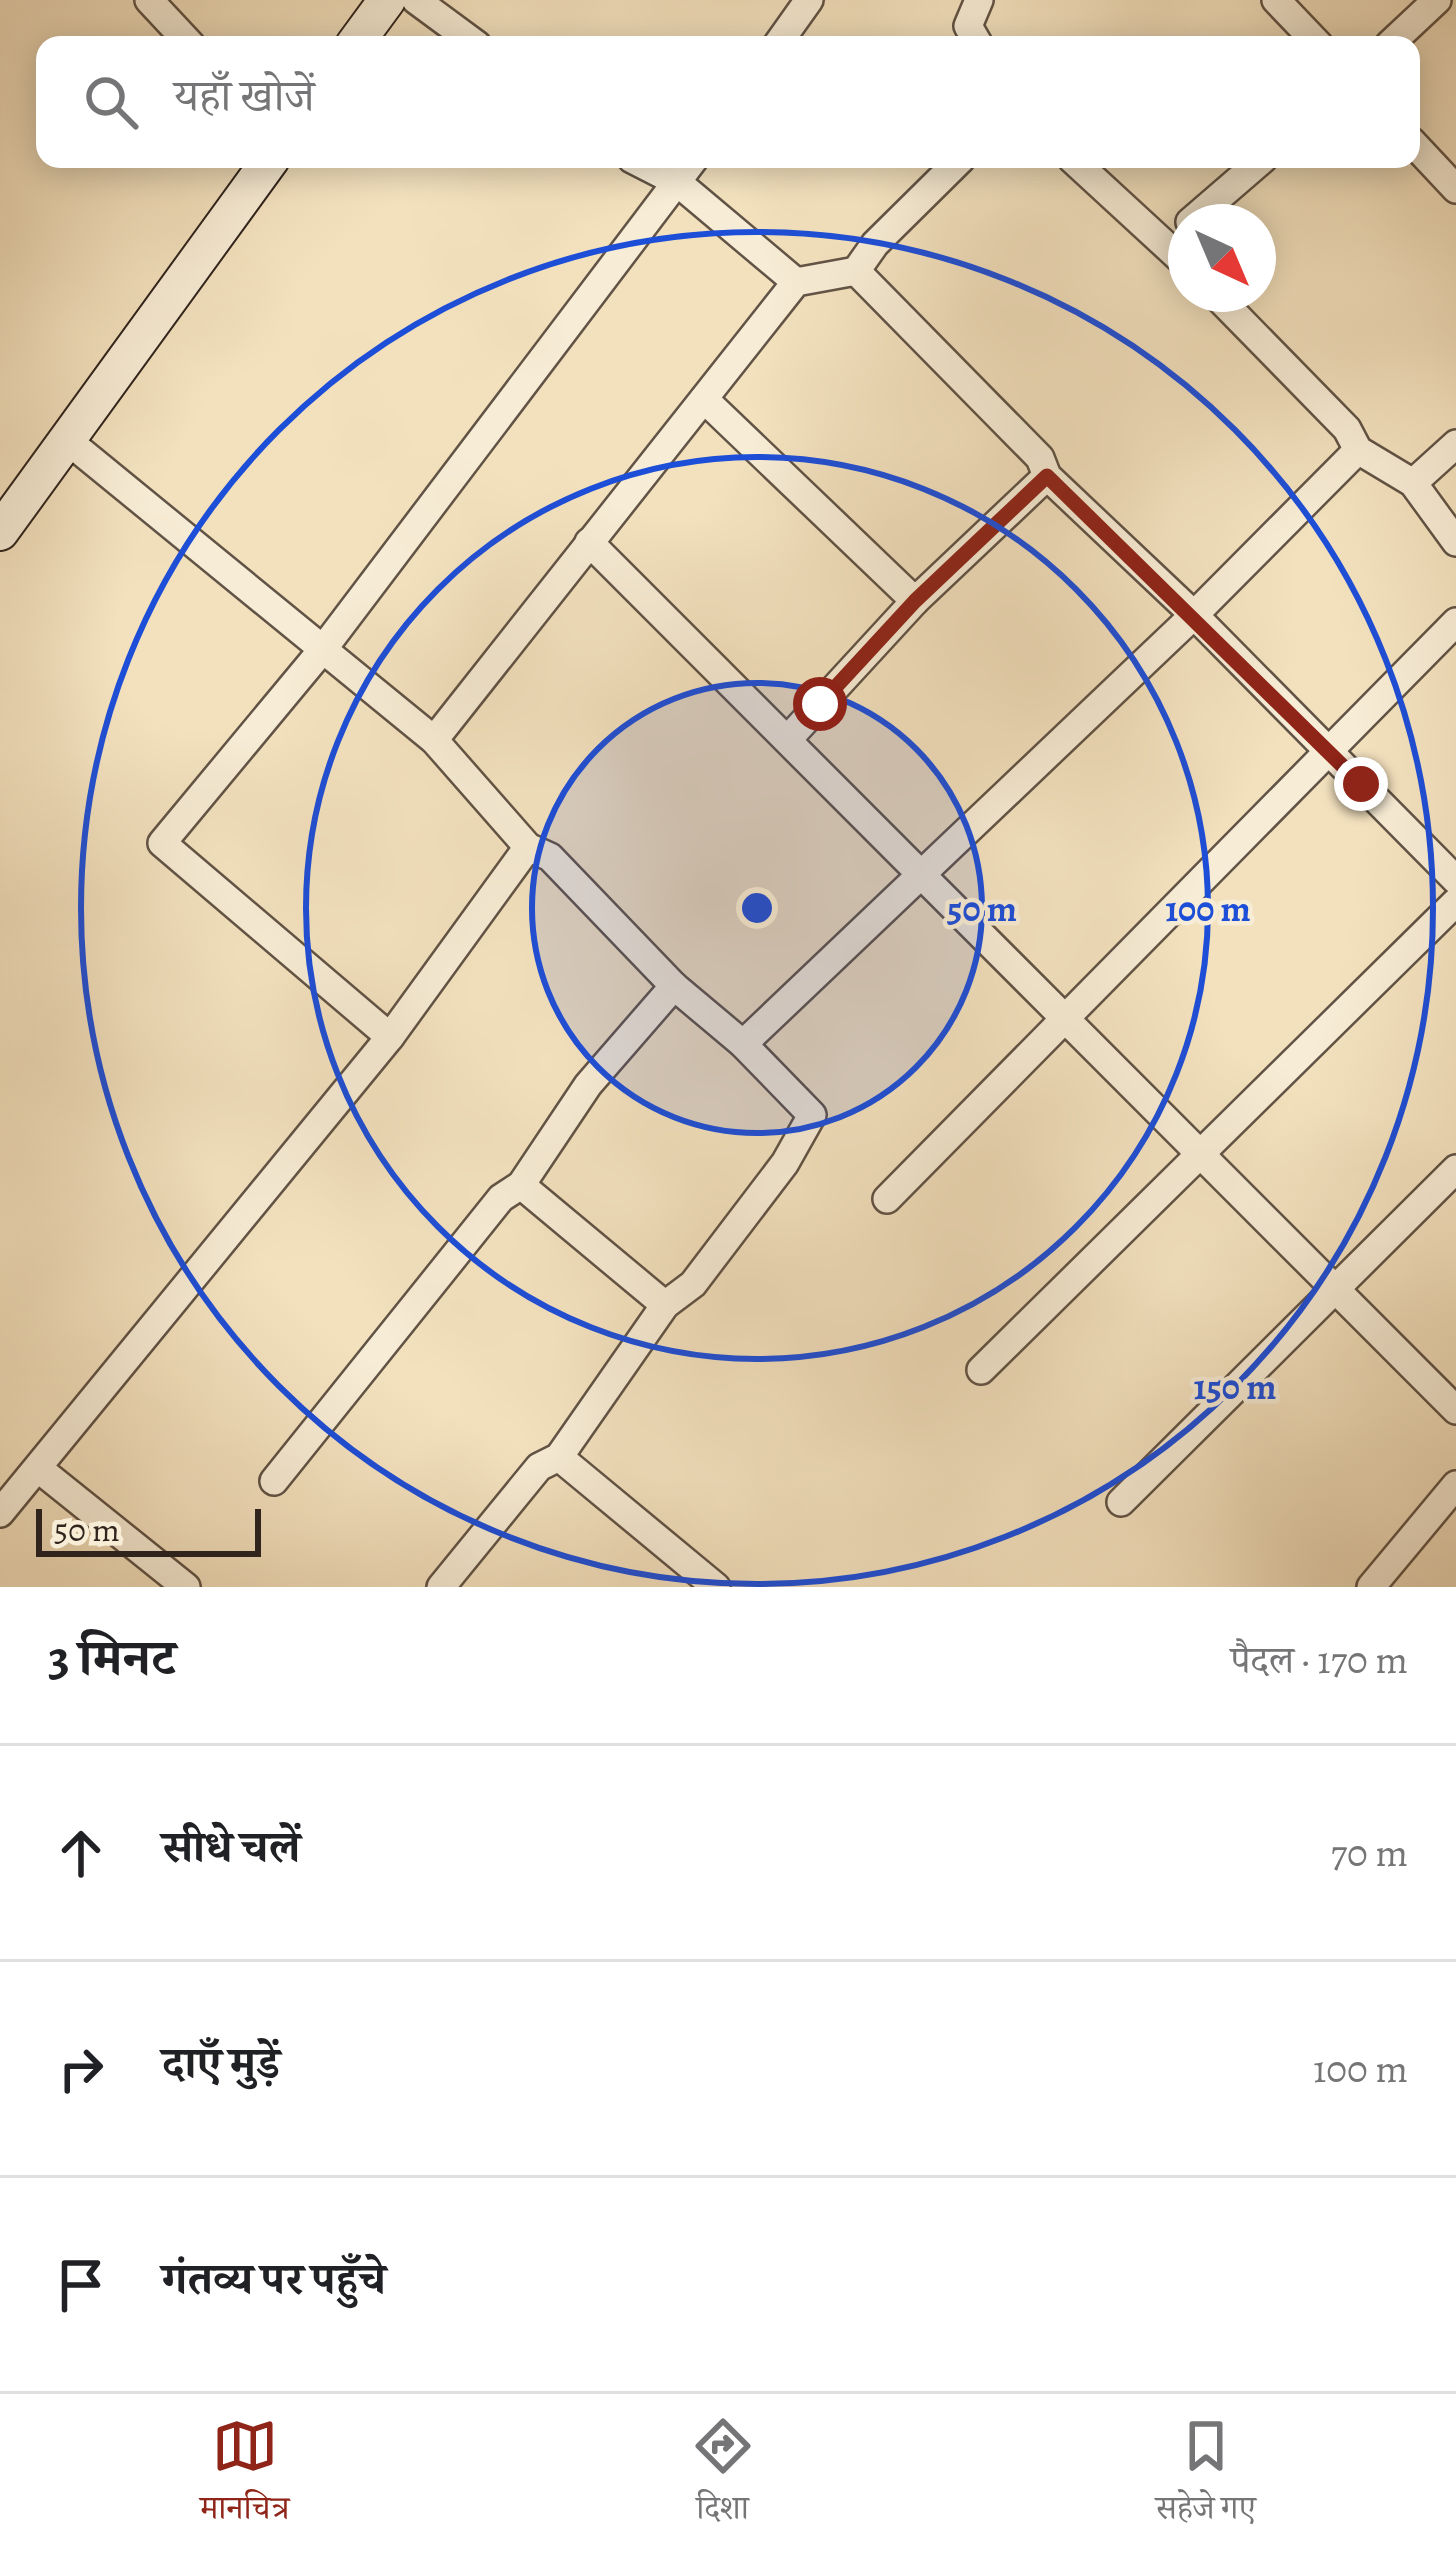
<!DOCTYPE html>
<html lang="hi">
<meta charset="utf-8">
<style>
body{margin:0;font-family:Alegreya,"Noto Serif Devanagari",serif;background:#f6f6f6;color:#202124}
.compass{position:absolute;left:1168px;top:204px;width:108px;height:108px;border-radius:50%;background:#fff;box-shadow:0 6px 30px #0003;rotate:136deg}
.scale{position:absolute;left:36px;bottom:30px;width:225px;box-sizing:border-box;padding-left:12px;border:6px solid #30241d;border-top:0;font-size:33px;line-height:42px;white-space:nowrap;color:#30241d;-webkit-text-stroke:9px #f7ecd5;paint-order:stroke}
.stop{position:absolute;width:36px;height:36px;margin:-27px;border:9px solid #8f2418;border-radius:50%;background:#fff}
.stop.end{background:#8f2418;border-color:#fff;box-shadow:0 3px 12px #0008}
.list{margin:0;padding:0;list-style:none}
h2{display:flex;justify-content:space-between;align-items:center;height:156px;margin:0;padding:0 48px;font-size:51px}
h2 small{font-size:39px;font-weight:400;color:#757577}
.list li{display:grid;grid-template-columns:78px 1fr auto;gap:36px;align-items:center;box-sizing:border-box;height:216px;padding:0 48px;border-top:3px solid #e0e0e0}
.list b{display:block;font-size:45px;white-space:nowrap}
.list em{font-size:39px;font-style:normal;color:#757577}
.icon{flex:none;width:66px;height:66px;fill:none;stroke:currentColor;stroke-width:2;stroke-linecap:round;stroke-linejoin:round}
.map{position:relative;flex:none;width:1456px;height:1587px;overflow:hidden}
.search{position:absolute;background:#fff;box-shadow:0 6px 30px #0003;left:36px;right:36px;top:36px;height:132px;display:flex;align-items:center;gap:30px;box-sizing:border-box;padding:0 42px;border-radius:24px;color:#757577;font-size:45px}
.sheet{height:804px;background:#fff}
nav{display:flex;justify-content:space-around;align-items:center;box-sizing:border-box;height:168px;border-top:3px solid #e0e0e0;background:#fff;font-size:33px;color:#757577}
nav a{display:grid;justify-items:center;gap:6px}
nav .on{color:#8f2418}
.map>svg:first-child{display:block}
</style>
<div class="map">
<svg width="1456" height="1587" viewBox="0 0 1456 1587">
<rect width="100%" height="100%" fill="#f3e1be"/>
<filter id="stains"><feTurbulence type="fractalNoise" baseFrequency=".00167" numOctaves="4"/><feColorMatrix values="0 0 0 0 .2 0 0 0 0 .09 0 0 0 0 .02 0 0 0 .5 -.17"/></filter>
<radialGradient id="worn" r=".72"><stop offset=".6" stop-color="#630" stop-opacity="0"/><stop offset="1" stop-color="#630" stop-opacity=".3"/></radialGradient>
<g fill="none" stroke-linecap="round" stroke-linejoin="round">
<g stroke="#615345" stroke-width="32">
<g id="street">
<path d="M149,0L191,45"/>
<path d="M416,0L477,45"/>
<path d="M979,0L968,26L979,45"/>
<path d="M1276,0L1319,45"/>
<path d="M777,45L809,0"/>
<path d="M1389,45L1437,0"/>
<path d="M1411,141L1456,189"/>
<path d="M632,159L677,182L796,282"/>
<path d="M1072,159L1186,264"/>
<path d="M1190,222L1263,159"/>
<path d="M856,271L1040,458L1047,476L1194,615L1456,880"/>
<path d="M1215,294L1347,429L1358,450L1413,483L1456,542"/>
<path d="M704,399L915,601"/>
<path d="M67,440L434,740L528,847L550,857L674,986L743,1044L812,1115L785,1163L693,1284L665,1305L559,1457L539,1467L441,1587"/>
<path d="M1413,483L1456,444"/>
<path d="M589,542L1456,1410"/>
<path d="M788,739L915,601L1047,476"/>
<path d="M434,740L796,282L856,271L875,244L961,159"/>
<path d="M390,1037L162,843L323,649L694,159"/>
<path d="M743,1044L1194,615L1358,450"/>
<path d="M521,1185L665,1305"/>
<path d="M887,1199L1456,622"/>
<path d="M981,1370L1456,902"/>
<path d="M559,1457L716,1587"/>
<path d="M39,1469L186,1587"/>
<path d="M274,1481L501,1198L521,1185L588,1085L674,986"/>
<path d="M1121,1502L1456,1169"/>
<path d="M0,1513L390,1037L528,847"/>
<path d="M1371,1587L1456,1485"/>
</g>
</g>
<g stroke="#30241d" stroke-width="40">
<g id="secondary">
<path d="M354,45L387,0"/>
<path d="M0,532L271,159"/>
</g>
</g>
<use href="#street" stroke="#f7ecd5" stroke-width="27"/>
<use href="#secondary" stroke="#f7ecd5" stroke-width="36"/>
</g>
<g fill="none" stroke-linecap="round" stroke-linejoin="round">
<path stroke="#8f2418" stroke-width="15" d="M820,704L915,601L1047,476L1361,784"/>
</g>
<circle cx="757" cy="908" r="225" fill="#1d4ed8" fill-opacity=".12"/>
<g fill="none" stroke="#1d4ed8" stroke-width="6">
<circle cx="757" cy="908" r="225"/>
<circle cx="757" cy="908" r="451"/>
<circle cx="757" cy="908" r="676"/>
</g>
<circle cx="757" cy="908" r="18" fill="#1d4ed8" stroke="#f7ecd5" stroke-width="6"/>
<g font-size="36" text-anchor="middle" font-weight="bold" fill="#1d4ed8" stroke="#f7ecd5" stroke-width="9" stroke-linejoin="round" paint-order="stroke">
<text x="982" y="921">50 m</text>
<text x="1208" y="921">100 m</text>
<text x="1235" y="1399">150 m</text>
</g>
<rect width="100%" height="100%" filter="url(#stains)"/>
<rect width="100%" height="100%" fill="url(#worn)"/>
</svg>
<svg class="compass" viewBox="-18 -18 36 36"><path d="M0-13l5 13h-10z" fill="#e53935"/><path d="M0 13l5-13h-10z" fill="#757577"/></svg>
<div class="scale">50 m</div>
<div class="stop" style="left:820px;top:704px"></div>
<div class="stop end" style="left:1361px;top:784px"></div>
<div class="search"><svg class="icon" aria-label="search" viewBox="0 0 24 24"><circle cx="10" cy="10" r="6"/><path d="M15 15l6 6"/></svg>यहाँ खोजें</div>
</div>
<section class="sheet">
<h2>3 मिनट<small>पैदल · 170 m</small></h2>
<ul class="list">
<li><svg class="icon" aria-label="ahead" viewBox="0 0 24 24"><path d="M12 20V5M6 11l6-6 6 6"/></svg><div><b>सीधे चलें</b></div><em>70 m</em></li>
<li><svg class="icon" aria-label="right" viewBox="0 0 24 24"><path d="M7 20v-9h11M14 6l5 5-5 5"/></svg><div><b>दाएँ मुड़ें</b></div><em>100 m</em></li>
<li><svg class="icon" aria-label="arrive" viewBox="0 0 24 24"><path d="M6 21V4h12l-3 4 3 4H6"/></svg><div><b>गंतव्य पर पहुँचे</b></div></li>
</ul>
</section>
<nav>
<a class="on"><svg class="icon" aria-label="map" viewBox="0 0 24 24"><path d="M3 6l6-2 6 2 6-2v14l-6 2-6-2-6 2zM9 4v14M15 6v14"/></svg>मानचित्र</a>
<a><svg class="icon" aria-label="directions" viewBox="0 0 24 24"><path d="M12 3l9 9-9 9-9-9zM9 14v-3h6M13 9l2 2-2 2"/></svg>दिशा</a>
<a><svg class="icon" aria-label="saved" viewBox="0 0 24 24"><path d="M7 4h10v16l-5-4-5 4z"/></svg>सहेजे गए</a>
</nav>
